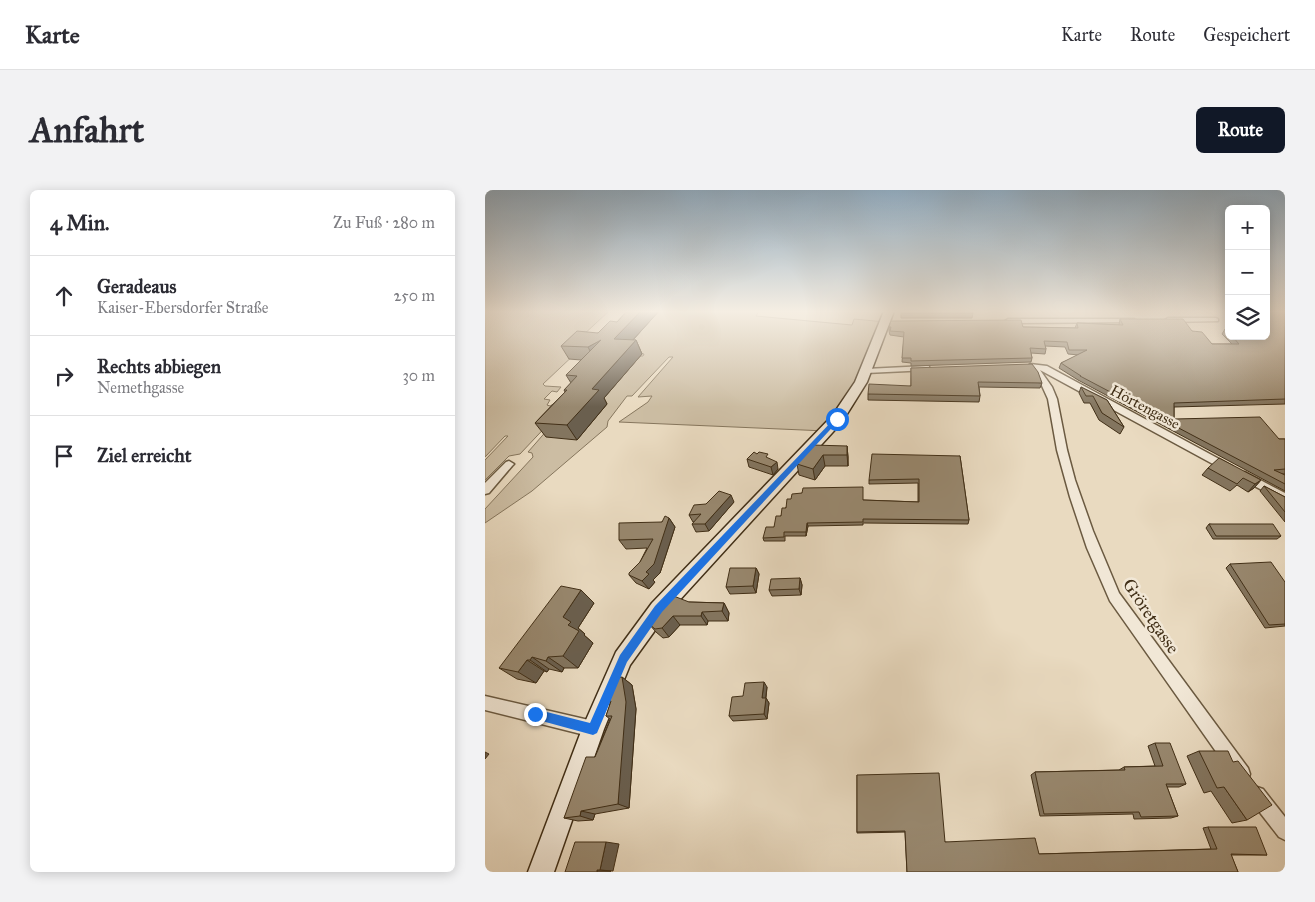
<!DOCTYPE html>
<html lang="de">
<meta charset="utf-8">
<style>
body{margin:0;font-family:"IM FELL Great Primer",serif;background:#f2f2f3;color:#2b2b33}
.controls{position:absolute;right:15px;top:15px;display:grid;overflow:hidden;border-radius:8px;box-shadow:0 2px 12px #0003}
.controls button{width:45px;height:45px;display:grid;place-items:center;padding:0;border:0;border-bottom:1px solid #e1e1e2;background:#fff;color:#2b2b33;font:25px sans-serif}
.stop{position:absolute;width:15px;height:15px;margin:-11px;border:4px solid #1a73e8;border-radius:50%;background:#fff}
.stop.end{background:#1a73e8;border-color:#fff;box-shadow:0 1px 5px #0008}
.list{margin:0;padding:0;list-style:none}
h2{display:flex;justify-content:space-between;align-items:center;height:65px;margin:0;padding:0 20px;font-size:21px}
h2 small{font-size:16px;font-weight:400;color:#7c7c81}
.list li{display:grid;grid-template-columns:32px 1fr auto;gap:15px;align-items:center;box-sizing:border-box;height:80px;padding:0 20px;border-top:1px solid #e1e1e2}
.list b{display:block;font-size:19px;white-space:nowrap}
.list p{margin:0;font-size:16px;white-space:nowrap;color:#7c7c81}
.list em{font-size:16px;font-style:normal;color:#7c7c81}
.icon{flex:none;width:28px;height:28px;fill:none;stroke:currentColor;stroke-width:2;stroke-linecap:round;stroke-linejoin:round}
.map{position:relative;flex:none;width:800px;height:682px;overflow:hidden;border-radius:8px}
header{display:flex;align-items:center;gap:30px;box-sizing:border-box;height:70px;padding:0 25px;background:#fff;border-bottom:1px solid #e1e1e2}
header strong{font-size:24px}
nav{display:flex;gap:28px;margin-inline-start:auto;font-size:18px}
.intro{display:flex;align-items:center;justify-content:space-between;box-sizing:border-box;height:120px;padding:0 30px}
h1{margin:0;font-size:35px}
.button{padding:12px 22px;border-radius:8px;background:#111827;color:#fff;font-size:18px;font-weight:700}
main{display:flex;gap:30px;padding:0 30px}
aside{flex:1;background:#fff;border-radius:8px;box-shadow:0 2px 12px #0003}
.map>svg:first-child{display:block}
</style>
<header>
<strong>Karte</strong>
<nav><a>Karte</a><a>Route</a><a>Gespeichert</a></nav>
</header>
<div class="intro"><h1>Anfahrt</h1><a class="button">Route</a></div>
<main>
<aside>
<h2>4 Min.<small>Zu Fuß · 280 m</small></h2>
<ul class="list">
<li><svg class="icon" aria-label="ahead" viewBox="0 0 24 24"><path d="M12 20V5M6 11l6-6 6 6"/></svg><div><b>Geradeaus</b><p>Kaiser-Ebersdorfer Straße</p></div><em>250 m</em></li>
<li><svg class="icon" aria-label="right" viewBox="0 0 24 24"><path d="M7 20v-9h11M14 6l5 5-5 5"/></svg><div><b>Rechts abbiegen</b><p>Nemethgasse</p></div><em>30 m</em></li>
<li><svg class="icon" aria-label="arrive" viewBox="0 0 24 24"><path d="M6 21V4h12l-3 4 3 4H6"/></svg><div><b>Ziel erreicht</b></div></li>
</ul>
</aside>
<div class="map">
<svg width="800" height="682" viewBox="0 0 800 682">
<rect width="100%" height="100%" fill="#e9dac0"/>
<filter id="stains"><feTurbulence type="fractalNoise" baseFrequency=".004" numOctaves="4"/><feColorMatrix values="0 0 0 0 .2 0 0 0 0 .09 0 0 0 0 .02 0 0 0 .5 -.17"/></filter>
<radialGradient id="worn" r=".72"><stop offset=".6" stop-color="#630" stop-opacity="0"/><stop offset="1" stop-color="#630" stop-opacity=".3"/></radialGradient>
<g fill="#ccbda3" stroke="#86765d">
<path d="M0,121H124L83,159L93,161L58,194L60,196L76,197L72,202L67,201L59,209L65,210L62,215L65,216L73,211L68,229L35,264L24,266L0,290V270L23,246H20L0,267Z"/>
<path d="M174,121H274L271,126L367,135L369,129L401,132L381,181L341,241L134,232L163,212L167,206L153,207L188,167H184L147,206H142L123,231L122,237L47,301L0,333V319L48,267L47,263L43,262L71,230L122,204L155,166H158L159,164L137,162Z"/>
</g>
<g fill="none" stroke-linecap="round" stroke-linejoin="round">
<g stroke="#6b5a41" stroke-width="3">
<g id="street">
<path d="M731,128L733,129V131L683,132L680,130L683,128Z"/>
<path d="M649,129L651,130V132L523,133L520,131L523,129Z"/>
<path d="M545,174L562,176L747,276L748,278L747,280H739L555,180L567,197L572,209L582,260L590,290L608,341L634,403L763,578L765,584L763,590L757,592L751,590L625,411L602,358L585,307L572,260L563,209L553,187L544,176Z"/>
<path d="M441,176H444V180L381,183L377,181L381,179Z"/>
<path d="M24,271L29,274L27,276L4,303L0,304V293L21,272Z"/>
<path d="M760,282L800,303V312L756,289L755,286Z"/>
<path d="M0,506L108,531L113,534L116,539L113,544L108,547L0,520Z"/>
<path d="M772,597L778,599L800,627V650L794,647L766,611L764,605L766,599Z"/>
</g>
</g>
<g stroke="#412f17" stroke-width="3">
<path id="secondary" d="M399,121H409L382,192L357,232L181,425L145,475L119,539L69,682H43L97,539L131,462L167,413L347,226L370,192Z"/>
</g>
<use href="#street" fill="#f1e7d6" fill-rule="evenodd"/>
<use href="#secondary" fill="#f1e7d6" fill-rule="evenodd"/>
</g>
<g fill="#83755f" stroke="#412f17">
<path d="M142,121H174L148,150H151L157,164L119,208L122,214L92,250L61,247L50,233L80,202L79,200L86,193L81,185L96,170L84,169L76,156L113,143L132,132Z"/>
<path d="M781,121H800V214L689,217V229L794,249H800V284H797L800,285V301L593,190L574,178L576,173L594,165L583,164L580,157L560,156L561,159L560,164L546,163L547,168L546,172L426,176V173L417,172L419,147L405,145L404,141V137H538L590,138L592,133L634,135L635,129L707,141L727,154H747L737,144L740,139H744V146H781Z"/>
<path d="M416,123H488L487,128H416Z"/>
<path d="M426,178L557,193L555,198L494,197L495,206L494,212L383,210V204L426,196Z"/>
<path d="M596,197L622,210L639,237L635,244L614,230L605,213H599L594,203Z"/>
<path d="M362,256L363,267V276H340L330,290L314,285L312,274Z"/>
<path d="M475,266L484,330L483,334L378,333V335L323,336L321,346H300V351H279L278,348L289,337L306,309L317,303L378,310L433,312V293L384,294V290Z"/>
<path d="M262,269H285L293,279L288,285L264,277Z"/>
<path d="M723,278L776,290L769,298L763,302L752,295L745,301L717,285Z"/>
<path d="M779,296L800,307V332L775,301Z"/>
<path d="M249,312L224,341L211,342L207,334L209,332H208L204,325Z"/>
<path d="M184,328L190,337L175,383L168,390L170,392L164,399L151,393L144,385L155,372L162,358L141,359L134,350L177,332Z"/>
<path d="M724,334L796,346L792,349H728L721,338Z"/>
<path d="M745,374L800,392V436L780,438L741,378Z"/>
<path d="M271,378L274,384L271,403L245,404L241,397Z"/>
<path d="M315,388L317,395L316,405L287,406L284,400Z"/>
<path d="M204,412L239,413L244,423L243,431H223L222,435H195L184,447L178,448L171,442L163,433Z"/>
<path d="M109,413L93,438L100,444L99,445L108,453L93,478H79L77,482L64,479L62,482L59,481L51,493L32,489L14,478Z"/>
<path d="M137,487L147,495L151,519L144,618L110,624L108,630L93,631L79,628L110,567L125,529L121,526L125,515L119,511Z"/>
<path d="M282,497L281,508L284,513L282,529L248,531L244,526L258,506Z"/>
<path d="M670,553L701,594L694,597H682L693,626L686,628L649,629L648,624L555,626L546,585L550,582L634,580L639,577L670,576L663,556Z"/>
<path d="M714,561L762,630L747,633L726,601L719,603L702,566Z"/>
<path d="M372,585L460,652L554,664L726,659L718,638L723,637L782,665H746L753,682H422L420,642L372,643Z"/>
</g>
<g fill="#6a5f4e" stroke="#412f17">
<path d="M156,121H174L136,163L129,149Z"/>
<path d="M116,150L110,171L103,157Z"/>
<path d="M151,150L157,164L119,208L122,214L92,250L82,235L107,199Z"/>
<path d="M362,256L363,267V276L362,265Z"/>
<path d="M338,265L340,276L330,290L328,279Z"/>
<path d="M292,272L293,279L288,285L286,277Z"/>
<path d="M776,290L769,298L763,302L770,294Z"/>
<path d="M246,305L249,312L224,341L220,334Z"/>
<path d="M184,328L190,337L175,383L168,390L170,392L164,399L157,391Z"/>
<path d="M322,333L323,336L321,346V342Z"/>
<path d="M271,378L274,384L271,403L268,396Z"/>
<path d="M315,388L317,395L316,405L314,399Z"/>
<path d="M96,400L109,413L93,438L100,444L99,445L108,453L93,478L78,466L83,435L78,427Z"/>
<path d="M239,413L244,423L243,431L237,421Z"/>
<path d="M217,422L223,431L222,435L216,426Z"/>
<path d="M188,426L195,435L184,447L177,438Z"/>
<path d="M47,467L64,479L62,482L45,470Z"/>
<path d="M63,467L79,478L77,482L61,471Z"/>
<path d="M42,470L59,481L51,493L33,482Z"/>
<path d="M137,487L147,495L151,519L144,618L133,614Z"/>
<path d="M279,492L282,497L280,513L277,508Z"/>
<path d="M281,508L284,513L282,529L279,524Z"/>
<path d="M0,562L4,564L0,569Z"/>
<path d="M96,621L110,624L108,630L95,626Z"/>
<path d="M121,652L134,654L128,681L115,680Z"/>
<path d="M112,680L126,681L125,682H112Z"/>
</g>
<g fill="#98886f" stroke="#412f17">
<path d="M142,121H156L129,149L151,150L107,199L114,200L82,235L50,233L82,200H79L92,186L81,185L116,150L103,157L76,156L92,141L113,143L125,131L132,132Z"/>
<path d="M417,121H488V123H416Z"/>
<path d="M781,121H800V209L689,213V229L775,227L794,249H800V279L789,280L800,285V294L595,186H596L576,173L602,160H584L582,152L559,151L561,159L545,158L547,168L426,171V168H417L419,142L405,141L406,137H404L406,131L536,130L538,137L593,138L592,133L638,135L635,129H698L707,141L717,142L727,154H754L747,146H781V139H783L781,138Z"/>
<path d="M547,174L553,182L557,193L493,192L495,206L383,204L384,194L426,196V178Z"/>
<path d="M596,197L622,210L639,237L617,223L608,206H601Z"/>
<path d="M327,255L362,256V265H338L328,279L312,274Z"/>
<path d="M269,262L272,264L274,262L283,264L281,267L292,272L286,277L262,269Z"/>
<path d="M387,264L475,266L484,330L378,329V332L322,333L321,342H299V347L278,348L281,337H289L291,326H296L297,318H301L302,309H306L307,304L317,303L318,298L378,297V310L434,312V289L384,290Z"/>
<path d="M734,268L776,290L770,294L758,288L752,294L723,278Z"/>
<path d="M779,296L800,307V322Z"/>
<path d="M234,301L246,305L220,334H207L216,324L204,325L209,315L221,314Z"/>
<path d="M180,326L184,328L169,374L161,382L164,384L157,391L144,385V383L155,372L168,349L134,350V333L177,332Z"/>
<path d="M724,334H788L796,346H731Z"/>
<path d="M786,372L800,392V434L784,435L745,374Z"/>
<path d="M245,378H271L268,396L241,397Z"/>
<path d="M315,388L314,399L284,400L286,389Z"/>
<path d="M76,396L96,400L78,427L86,432L83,435L94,441L78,466L63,467L61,471L47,467L45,470H42L33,482L14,478Z"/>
<path d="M186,405L204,412L239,413L237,421L217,422L216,426H188L177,438L170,439L163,433Z"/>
<path d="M137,487L141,512L133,614L96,621L95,626L79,628L101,567H110L127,526H121L126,511H119L129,488Z"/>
<path d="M279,492L277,508H281L279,524L244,526L247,507L258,506L260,493Z"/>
<path d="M670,553H685L701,594H681L693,626L656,627L654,622L559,624L550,582L640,580L639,577L678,576Z"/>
<path d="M714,561H743L748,572L753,571L787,615L762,630L739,597L732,598Z"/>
<path d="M454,583L460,652L550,648L554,664L732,659L723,637H771L782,665L746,664L753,682H422L420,641L372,642V585Z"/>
<path d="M90,652H121L115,680H112V682H80Z"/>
</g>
<linearGradient id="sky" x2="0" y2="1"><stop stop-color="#91acc1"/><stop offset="0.56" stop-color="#f5eee3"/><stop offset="1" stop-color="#f5eee3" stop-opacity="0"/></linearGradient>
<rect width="800" height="217" fill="url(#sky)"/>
<path fill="#1a73e8" d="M350,228L355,229L177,422L142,472L112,543L108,545L46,528L45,524L46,520L50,519L105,533L135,465L170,416Z"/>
<g text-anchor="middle" stroke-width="5" stroke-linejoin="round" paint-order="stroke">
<g font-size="15" fill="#412f17" stroke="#f1e7d6">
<text transform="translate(660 217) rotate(28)" y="5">Hörtengasse</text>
</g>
<g font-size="18" fill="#412f17" stroke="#f1e7d6">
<text transform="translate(666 426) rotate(56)" y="6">Gröretgasse</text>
</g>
</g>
<rect width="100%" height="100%" filter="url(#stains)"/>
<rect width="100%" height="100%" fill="url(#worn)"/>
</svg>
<div class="controls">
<button>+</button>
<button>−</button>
<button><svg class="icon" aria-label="layers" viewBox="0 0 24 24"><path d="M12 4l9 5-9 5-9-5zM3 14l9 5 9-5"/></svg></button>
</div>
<div class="stop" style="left:352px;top:229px"></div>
<div class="stop end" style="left:50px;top:524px"></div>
</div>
</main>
